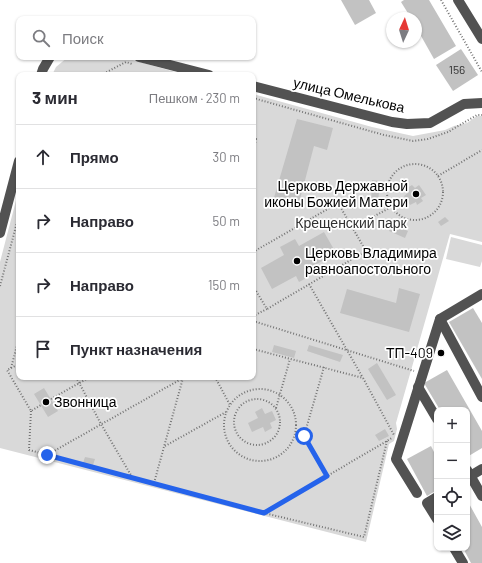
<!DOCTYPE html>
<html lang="ru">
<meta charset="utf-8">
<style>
body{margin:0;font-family:Barlow,sans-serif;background:#f7f7f7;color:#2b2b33}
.controls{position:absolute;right:12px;bottom:12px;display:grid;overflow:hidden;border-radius:8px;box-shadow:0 1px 3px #0004}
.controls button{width:36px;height:36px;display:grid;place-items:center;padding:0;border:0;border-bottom:1px solid #e1e1e2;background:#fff;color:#2b2b33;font:20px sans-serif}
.compass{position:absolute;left:386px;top:12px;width:36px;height:36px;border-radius:50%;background:#fff;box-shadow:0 1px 3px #0004;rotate:4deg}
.stop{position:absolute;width:12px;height:12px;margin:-9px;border:3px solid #2563eb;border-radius:50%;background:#fff}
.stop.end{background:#2563eb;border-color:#fff;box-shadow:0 1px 4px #0008}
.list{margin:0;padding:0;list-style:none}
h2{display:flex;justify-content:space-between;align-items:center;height:52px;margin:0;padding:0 16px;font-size:17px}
h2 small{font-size:13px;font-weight:400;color:#7c7c81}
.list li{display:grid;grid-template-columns:26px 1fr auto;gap:12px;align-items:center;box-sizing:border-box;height:64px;padding:0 16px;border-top:1px solid #e1e1e2}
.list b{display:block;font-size:15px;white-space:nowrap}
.list em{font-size:13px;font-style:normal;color:#7c7c81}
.icon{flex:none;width:22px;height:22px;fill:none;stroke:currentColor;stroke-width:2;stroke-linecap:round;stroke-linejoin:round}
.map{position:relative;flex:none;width:482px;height:563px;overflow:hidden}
.search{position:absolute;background:#fff;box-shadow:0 1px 3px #0004;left:16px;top:16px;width:240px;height:44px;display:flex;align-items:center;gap:10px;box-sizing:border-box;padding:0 14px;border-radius:8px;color:#7c7c81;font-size:15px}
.panel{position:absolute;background:#fff;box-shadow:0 1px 3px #0004;left:16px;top:72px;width:240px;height:308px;border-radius:8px}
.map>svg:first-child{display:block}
</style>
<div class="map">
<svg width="482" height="563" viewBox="0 0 482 563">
<rect width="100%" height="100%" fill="#fff"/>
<g fill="#d9d9d9">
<path d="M68,57H122L186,75H52L56,67Z"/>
<path d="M253,94L372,127L413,136L445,130L454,126L467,123L477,116H482V242L450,234L396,423L397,429L394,441L389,444L366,542L0,448V262L19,189V377H253Z"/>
<path d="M451,237L482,245V261L480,267L446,259Z"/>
</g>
<g fill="#c2c2c2">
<path d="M341,0H369L376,13L355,25Z"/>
<path d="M404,0H429L456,46L434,59L416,27V18H411L401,2Z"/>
<path d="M461,49L478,75L453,91L436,65Z"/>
<path d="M297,119L333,128L327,150L314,146L298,207L273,201Z"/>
<path d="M372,180L380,181L378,203H371Z"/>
<path d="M412,185L415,188L419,185L426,195L421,198L423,201L417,205L416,202L410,205L404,196L409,192L407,188Z"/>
<path d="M445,217L449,221L441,226L438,222Z"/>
<path d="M392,224L408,231L405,238L389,231Z"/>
<path d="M324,232L336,253L310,268L314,274L299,282L296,276L272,289L261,268L284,255L280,247L295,239L299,246Z"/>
<path d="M399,288L420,294L409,332L340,313L347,289L396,303Z"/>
<path d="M473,308L482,323V379L449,322Z"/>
<path d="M274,345L296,351L294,358L272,352Z"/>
<path d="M309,345L343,355L340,362L307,351Z"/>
<path d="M377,363L396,395L387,400L368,369Z"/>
<path d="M447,370L482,431V448L467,457V410H440L424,383Z"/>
<path d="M44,388L58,411L48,417L34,394Z"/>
<path d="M262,408L265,414L272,411L276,420L270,423L272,428L265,432L263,427L252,432L248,423L258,418L255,412Z"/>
<path d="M385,429L389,436L379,441L375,435Z"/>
<path d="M431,446L437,458V490L427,496L407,459Z"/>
<path d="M85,457L95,459L93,465L83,463Z"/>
<path d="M467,500L482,527V563H471L463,548H467Z"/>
</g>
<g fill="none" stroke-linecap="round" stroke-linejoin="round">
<g stroke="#747474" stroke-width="2" stroke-dasharray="1 2" stroke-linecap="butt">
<path d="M441,0L482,72"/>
<path d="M101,75L126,62L132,64"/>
<path d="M253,98L384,135L413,141L428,139L448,132L477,115H482"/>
<path d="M253,138L256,139L253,153"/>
<circle cx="415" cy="192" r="28"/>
<path d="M438,176L482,150"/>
<path d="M353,228L391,207"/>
<path d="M253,252L338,203L366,251L267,309"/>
<path d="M309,284L363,378"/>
<path d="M0,286L19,215"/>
<path d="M253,286L267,309L253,316"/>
<path d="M253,321L414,371"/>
<path d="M19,338L11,368L7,370L31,411L41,405"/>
<path d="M253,349L363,378L394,435"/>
<path d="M324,367L304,436L327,476"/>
<path d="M11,368L19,364"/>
<path d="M76,377L101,424L132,477"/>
<path d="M215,377L230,405"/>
<circle cx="260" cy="425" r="36"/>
<circle cx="257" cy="422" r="23"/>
<path d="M51,399L90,377"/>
<path d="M276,408L290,359"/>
<path d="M31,411L29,450L264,513"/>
<path d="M296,432L304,436"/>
<path d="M387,441L364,537L264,513L392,438"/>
<path d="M165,446L226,412"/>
<path d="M47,455L183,378L154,483"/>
</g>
<g stroke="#525252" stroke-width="10">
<path d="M458,0L482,39"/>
<path d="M139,57L209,75"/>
<path d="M41,75L43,69L50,57"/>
<path d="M253,86L392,122L407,124L430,123L464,104L482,103"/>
<path d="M0,233L19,161"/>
<path d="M440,319L482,397"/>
<path d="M418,387L437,419"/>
<path d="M467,470L482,496"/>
<path d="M467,478L482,469"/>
<path d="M417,493L396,459L440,319L482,294"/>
<path d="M437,497L427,503L437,519"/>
<path d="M454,548L463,563"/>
</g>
</g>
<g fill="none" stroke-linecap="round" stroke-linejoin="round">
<path stroke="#2563eb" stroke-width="5" d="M47,455L264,513L327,476L304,436"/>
</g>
<g fill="#000" stroke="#fff" stroke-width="1.5">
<circle cx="416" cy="194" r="4"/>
<circle cx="297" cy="261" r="4"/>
<circle cx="441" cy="353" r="4"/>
<circle cx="46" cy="402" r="4"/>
</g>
<g text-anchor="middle" stroke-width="3.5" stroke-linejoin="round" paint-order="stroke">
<g font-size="12" fill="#303030">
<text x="457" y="74">156</text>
</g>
<g font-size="14" fill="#000" stroke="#fff">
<text transform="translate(349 95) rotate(13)" y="5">улица Омелькова</text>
</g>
<g font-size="14" fill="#000" stroke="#fff" text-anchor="end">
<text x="408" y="191">Церковь Державной<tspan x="408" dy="16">иконы Божией Матери</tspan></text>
<text x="305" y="258" text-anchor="start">Церковь Владимира<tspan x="305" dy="16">равноапостольного</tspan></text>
<text x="433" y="358">ТП-409</text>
<text x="54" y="407" text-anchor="start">Звонница</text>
</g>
<g font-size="14" fill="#303030" stroke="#fff">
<text x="351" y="228">Крещенский парк</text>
</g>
</g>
</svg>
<div class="controls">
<button>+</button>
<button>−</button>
<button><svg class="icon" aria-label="locate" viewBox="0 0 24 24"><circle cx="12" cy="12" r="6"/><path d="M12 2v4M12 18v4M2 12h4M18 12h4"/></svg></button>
<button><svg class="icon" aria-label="layers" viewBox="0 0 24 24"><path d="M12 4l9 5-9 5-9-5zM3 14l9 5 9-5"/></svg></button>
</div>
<svg class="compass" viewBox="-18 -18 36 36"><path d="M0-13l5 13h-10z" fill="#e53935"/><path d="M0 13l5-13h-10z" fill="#7c7c81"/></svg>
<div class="stop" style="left:304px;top:436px"></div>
<div class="stop end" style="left:47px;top:455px"></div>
<div class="search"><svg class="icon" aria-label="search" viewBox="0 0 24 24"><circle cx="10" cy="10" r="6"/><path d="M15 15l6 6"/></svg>Поиск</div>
<section class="panel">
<h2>3 мин<small>Пешком · 230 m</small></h2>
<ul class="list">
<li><svg class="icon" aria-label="ahead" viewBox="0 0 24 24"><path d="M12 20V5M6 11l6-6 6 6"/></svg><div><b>Прямо</b></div><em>30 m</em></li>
<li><svg class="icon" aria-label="right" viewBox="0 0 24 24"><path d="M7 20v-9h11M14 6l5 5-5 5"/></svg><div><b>Направо</b></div><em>50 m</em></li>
<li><svg class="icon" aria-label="right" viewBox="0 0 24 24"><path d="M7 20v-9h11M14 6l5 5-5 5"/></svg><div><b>Направо</b></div><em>150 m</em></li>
<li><svg class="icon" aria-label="arrive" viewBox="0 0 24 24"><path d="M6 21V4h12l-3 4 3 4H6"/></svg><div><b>Пункт назначения</b></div></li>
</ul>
</section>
</div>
